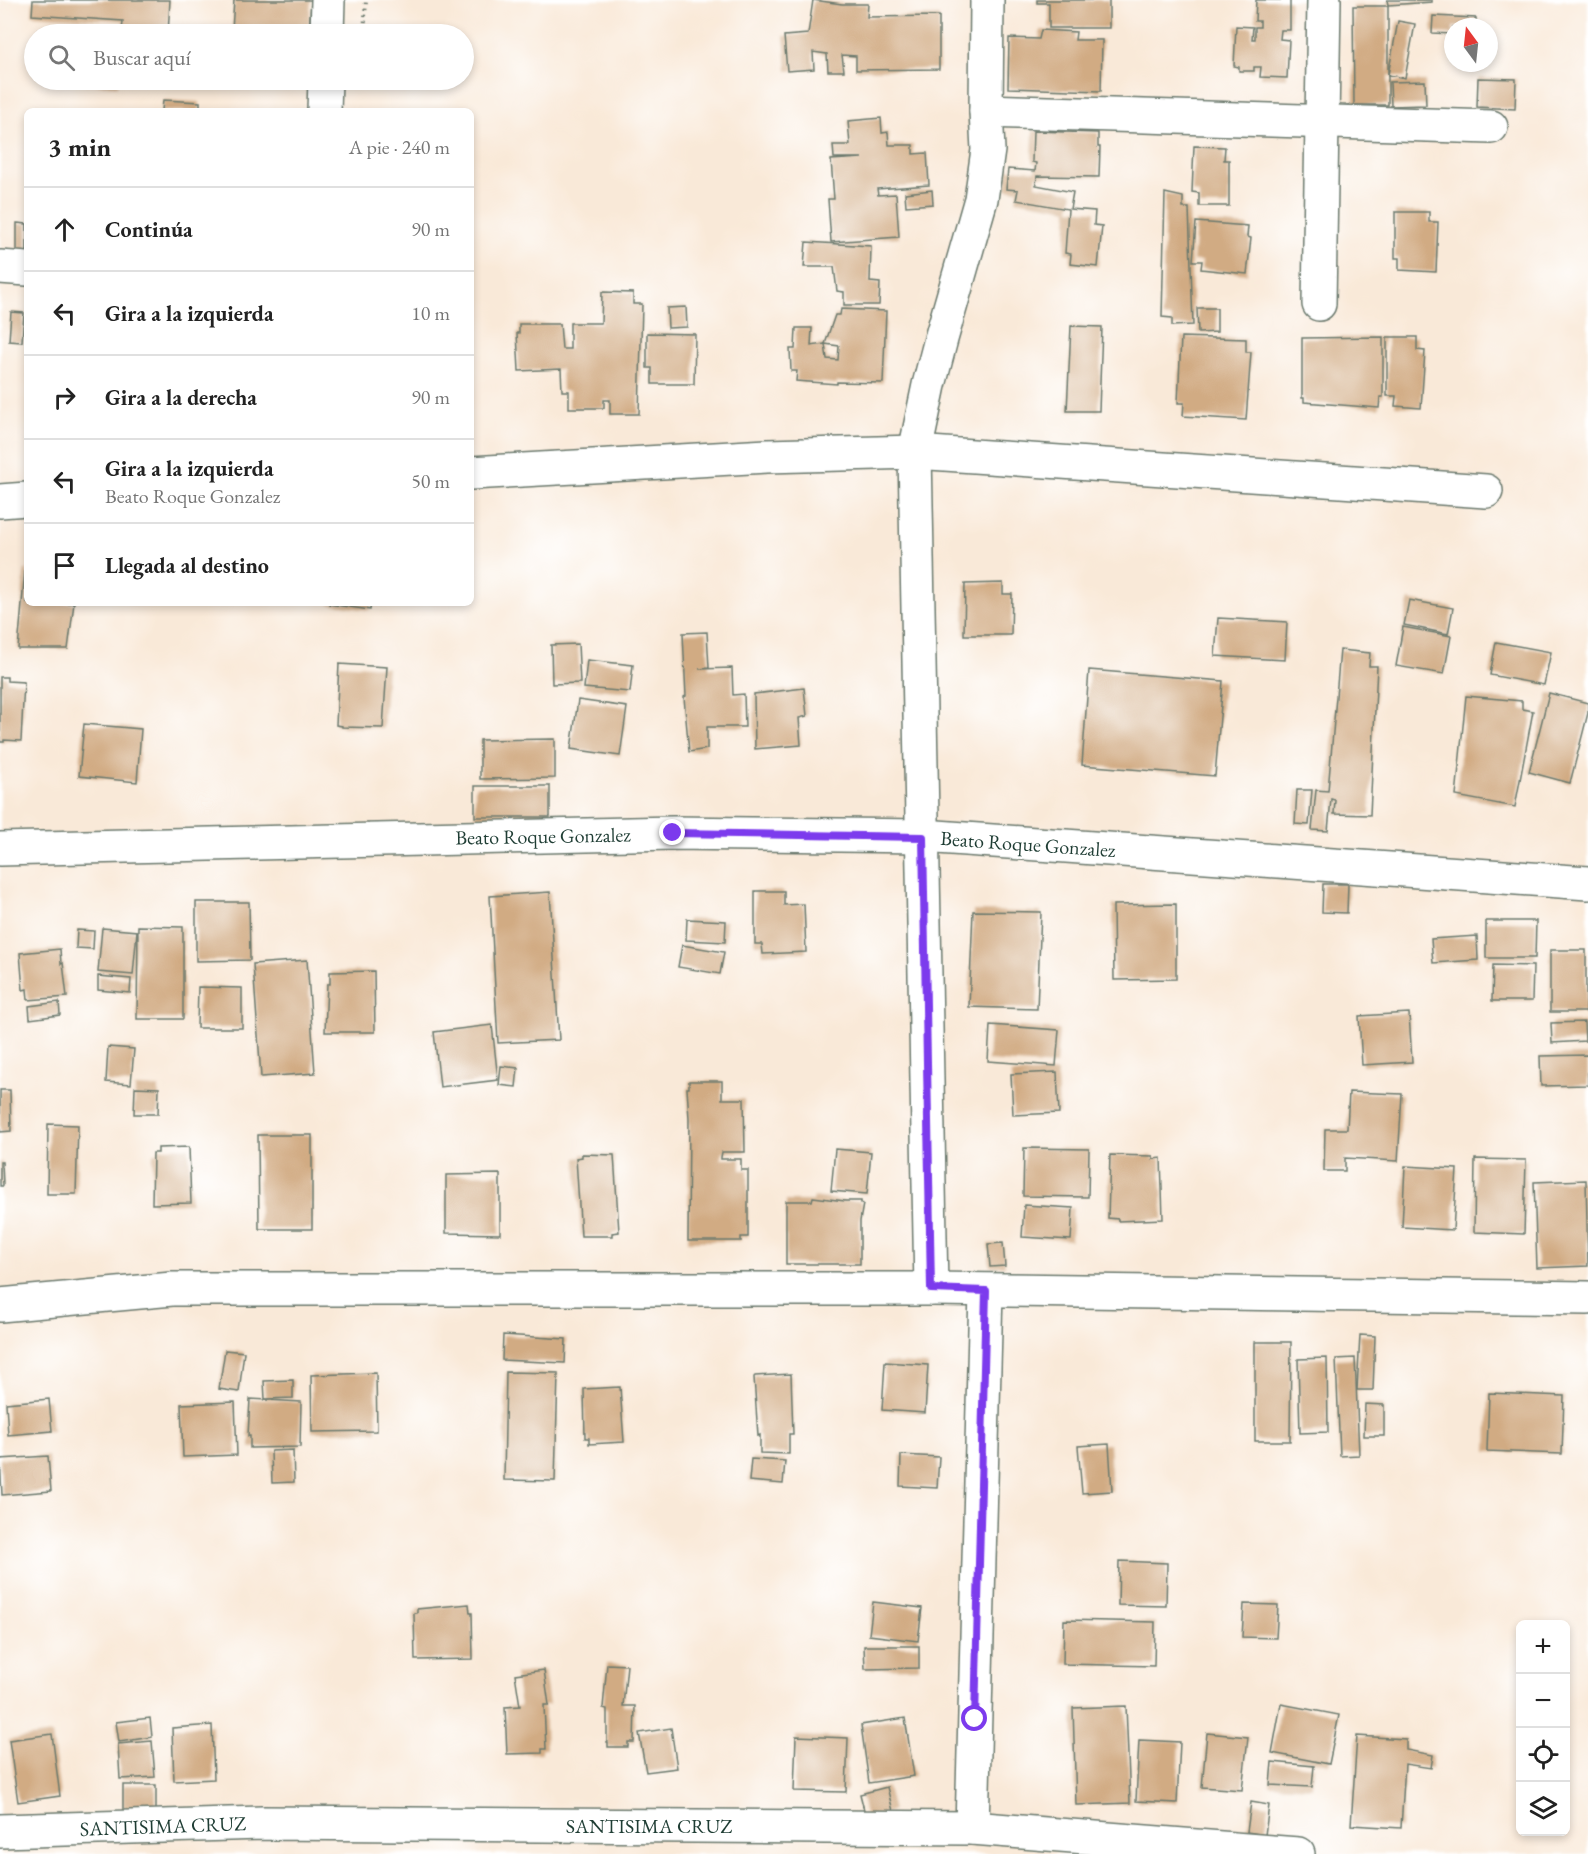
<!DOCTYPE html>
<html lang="es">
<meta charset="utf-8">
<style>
body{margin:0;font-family:"EB Garamond",serif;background:#f6f6f6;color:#222}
.controls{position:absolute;right:18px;bottom:18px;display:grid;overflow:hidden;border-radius:9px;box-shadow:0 3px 9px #0003}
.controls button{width:54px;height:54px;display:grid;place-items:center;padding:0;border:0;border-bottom:2px solid #e0e0e0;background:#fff;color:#222;font:30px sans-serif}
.compass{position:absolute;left:1444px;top:18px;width:54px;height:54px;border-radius:50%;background:#fff;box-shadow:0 3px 9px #0003;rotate:345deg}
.stop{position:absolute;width:18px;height:18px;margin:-14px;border:4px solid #7c3aed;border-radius:50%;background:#fff}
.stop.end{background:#7c3aed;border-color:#fff;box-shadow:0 2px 6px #0008}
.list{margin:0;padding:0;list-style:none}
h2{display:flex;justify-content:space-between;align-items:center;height:78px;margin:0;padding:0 24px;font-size:26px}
h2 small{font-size:20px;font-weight:400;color:#767676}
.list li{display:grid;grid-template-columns:39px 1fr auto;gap:18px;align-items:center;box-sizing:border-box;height:84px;padding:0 24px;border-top:2px solid #e0e0e0}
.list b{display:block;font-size:22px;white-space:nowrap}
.list p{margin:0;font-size:20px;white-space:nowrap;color:#767676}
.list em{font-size:20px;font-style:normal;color:#767676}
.icon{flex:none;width:33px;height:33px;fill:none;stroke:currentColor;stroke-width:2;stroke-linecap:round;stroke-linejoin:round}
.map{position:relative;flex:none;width:1588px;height:1854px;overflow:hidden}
.search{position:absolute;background:#fff;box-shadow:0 3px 9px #0003;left:24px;top:24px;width:450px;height:66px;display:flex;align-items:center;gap:15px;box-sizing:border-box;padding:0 21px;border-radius:33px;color:#767676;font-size:22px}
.panel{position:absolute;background:#fff;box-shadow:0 3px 9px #0003;left:24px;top:108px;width:450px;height:498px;border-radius:9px}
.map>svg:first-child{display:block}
</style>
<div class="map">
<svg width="1588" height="1854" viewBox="0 0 1588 1854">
<rect width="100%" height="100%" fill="#fff"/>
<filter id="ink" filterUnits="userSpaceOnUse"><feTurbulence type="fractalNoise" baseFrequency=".0167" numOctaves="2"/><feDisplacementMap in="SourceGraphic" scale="12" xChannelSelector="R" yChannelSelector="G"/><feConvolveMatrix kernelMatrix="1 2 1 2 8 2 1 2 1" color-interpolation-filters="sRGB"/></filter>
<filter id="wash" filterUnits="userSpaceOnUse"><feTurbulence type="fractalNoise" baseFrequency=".008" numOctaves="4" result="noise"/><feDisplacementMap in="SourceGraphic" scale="24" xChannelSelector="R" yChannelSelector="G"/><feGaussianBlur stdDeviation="1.35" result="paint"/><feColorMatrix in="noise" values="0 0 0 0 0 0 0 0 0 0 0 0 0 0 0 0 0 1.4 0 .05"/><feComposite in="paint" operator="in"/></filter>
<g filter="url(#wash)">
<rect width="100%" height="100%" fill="#f9e9d8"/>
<g id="blocks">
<g fill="#d1ab83" fill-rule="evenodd">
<path d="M33,0H170L168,34L122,31L123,21L32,15Z"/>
<path d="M234,0H311L309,34L232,30Z"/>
<path d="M813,0L842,4H868L867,17L939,16V69L856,70V56L842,55L844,71H828L827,54L813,52L814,69L787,71L784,36L808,34Z"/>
<path d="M1037,0H1109V28H1049V3H1037Z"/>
<path d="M1256,0H1290V30H1281L1280,39L1289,40L1287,78L1260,77L1261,67H1254V71H1239V67L1234,66L1236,26L1253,27L1252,39H1255V27H1260V21H1255Z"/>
<path d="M1387,0H1432V2L1388,5Z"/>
<path d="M1353,6H1388V105H1354Z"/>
<path d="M1433,16L1476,18V27H1453V34L1432,33Z"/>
<path d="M1398,21L1415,24L1405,78L1388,75Z"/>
<path d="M38,30L75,33V34H38Z"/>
<path d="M1041,30L1076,32L1075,40H1102L1101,91L1008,88L1009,38L1039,39Z"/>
<path d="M1478,78L1516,79L1515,109L1477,107Z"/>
<path d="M56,80H118V86L56,81Z"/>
<path d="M1425,81L1426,105L1391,106L1390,82Z"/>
<path d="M163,100L200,102V111H162Z"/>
<path d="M881,118L882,133L888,132L889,145H913V154L927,153L929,185L877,189L878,195L896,194L899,237L831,242L828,199H834L831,160L862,158H834L833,145H850L848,121Z"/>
<path d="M1033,131L1098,133V147H1100L1099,177L1037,176L1036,185L1073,192L1070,209L1095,211L1094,225L1102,226L1098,267L1070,264L1071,254L1065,253L1068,209L1016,200L1018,190L1006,189L1008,169L1035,171L1036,163L1032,162Z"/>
<path d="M1194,146L1225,147L1224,160H1229V206H1199V193L1192,192Z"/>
<path d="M932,190L933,204L906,206L905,193Z"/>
<path d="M1165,193L1183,197V208H1189L1193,325L1172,326V318L1162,317Z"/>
<path d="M1395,212H1429V222H1438L1436,272L1399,270V258H1395Z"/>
<path d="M1196,222L1248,226L1247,237L1251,238L1247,274L1201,269L1202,261H1193Z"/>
<path d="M17,223L27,224V255L17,254Z"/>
<path d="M806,242L871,246L870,282L880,283L879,305H844V292L837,291L834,267H804Z"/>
<path d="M602,292L633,293V304H642L639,414H610V400H604V408H569V391H562L561,369L519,371L517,333H519V324H560L562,349H570V323H601Z"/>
<path d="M686,307L687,327L668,328L667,308Z"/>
<path d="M1197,308H1217V332L1198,333Z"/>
<path d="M841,309L886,311L883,383L837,382V384L796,381L797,371H791L790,349H795L796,328H812L811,346L825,344L835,315H840ZM825,344L839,346L838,360L827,359Z"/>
<path d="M11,312L24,313L22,342L9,341Z"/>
<path d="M1071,326L1102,327L1099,411H1067Z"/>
<path d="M647,333L695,334L694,384H652V368H647Z"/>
<path d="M1181,337L1246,339V352H1251L1246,420L1183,416L1184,403H1178Z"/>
<path d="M1383,337V397H1380L1379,408L1304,402V398H1302V338Z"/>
<path d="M1387,337H1417V350L1425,351L1421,408L1395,406L1396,396H1387Z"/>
<path d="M25,570H27V603H74L68,649H18Z"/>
<path d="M1003,583V594H1012L1011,635H964L965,584Z"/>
<path d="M1409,600L1453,608L1448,634L1404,625Z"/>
<path d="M329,603H371L370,610L329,604Z"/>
<path d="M1218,618L1287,622L1285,660L1215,656Z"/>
<path d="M1403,627L1451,636L1444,674L1396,666Z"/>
<path d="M707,632L709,668L699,669L732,668L733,695L744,694L745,727H707V749L689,752L684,697L686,696L683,633Z"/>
<path d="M1496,642L1551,652L1544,685L1490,675Z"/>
<path d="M578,644L580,683L552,684L551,645Z"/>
<path d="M1340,650L1370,653L1369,666H1377L1370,815L1334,814L1335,800L1331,799L1328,831L1312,830L1316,790L1328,791Z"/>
<path d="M587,660L633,665L630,692L584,688Z"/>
<path d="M339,664L387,667L383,728L342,727V726L336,725Z"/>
<path d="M1089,670L1223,681L1215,776L1082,765Z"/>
<path d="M0,677H7V681L24,682L21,741L4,740V742H0Z"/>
<path d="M804,688L807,716L799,718L801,745L755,749L754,694Z"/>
<path d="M1549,693L1588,703V713L1570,783L1529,772Z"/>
<path d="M1466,696L1522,701V709L1533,711L1515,807L1456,796Z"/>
<path d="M578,700L627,707L620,756L571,749Z"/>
<path d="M84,724L141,729L137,782L79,776Z"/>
<path d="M555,739V778L480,779V740Z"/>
<rect x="475" y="786" width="75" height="31"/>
<path d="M1297,790H1312L1309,825L1295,824Z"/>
<path d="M1323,884H1348L1347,913L1322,912Z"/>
<path d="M755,891H784V905L804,904L806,952L763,954L762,944H755Z"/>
<path d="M550,892L559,1040L498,1043L490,896Z"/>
<path d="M196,902H249L250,960L196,961Z"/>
<path d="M1176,904V979L1114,980L1113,905Z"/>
<path d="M973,911L1041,912L1037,1009L969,1007Z"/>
<path d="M687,919L726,921L725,942L686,940Z"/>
<path d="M1486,921H1536L1535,958H1486Z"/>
<path d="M138,926L183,927V1019H137Z"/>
<path d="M102,928L137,931L133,975L98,972Z"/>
<path d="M77,930L94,931L93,949L76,948Z"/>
<path d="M1477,936L1478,960L1433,963L1431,939Z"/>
<path d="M682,945L724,952L720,974L678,967Z"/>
<path d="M60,949L61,964L63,963L67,997L28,1000L27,989L23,990L20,953Z"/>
<rect x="1550" y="950" width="36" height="62"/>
<path d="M307,960L315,1073L261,1077L253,964Z"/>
<path d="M1493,965L1533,966L1532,1001H1492Z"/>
<path d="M374,971L375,1032H325L327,984H330V972Z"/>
<path d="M98,976L131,979L130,993L98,990Z"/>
<path d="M198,987L242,988V1028H197Z"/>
<path d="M59,1002L60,1015L30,1019L29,1006Z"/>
<path d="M1409,1013L1412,1062L1362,1065L1359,1016Z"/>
<path d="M1584,1022L1585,1041L1552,1043L1551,1023Z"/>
<path d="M492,1025L498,1080L440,1087L434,1032Z"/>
<path d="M990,1025L1059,1030L1056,1066L988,1061Z"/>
<path d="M108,1047L134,1049L131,1084L106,1082Z"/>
<path d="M1588,1055V1085L1541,1086L1540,1056Z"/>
<path d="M501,1066L518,1068L516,1087L499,1085Z"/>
<path d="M1057,1072L1059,1113L1013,1115L1011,1074Z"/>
<path d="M689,1081H722V1099H744L745,1152H722L721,1157V1159H741V1170H748V1237H741V1241H688L689,1118L687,1088H689Z"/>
<path d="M135,1087L159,1088L158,1114H134Z"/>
<path d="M0,1090H10L11,1131L0,1132Z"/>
<path d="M1349,1092L1402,1094L1398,1161L1345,1158V1171H1324L1325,1129H1347Z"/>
<path d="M48,1124L78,1125L76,1194H47Z"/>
<path d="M258,1135H312V1229H259Z"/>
<path d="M189,1147L191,1203L152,1204L153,1153H158V1148Z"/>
<path d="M1024,1148L1089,1149L1088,1197L1023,1196Z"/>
<path d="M835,1149L871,1152L867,1194L831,1191Z"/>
<path d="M582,1154L614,1155L619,1232L612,1233V1236H581L576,1158L582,1157Z"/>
<path d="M1110,1155L1153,1156V1159L1161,1158L1163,1219L1118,1221V1219L1108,1218Z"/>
<path d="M1475,1159L1526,1160L1524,1234L1474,1232Z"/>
<path d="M0,1162H2L3,1186H0Z"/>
<path d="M1405,1166L1457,1169L1453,1230L1402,1227Z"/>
<path d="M500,1174V1234L446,1233V1175Z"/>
<path d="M1586,1180L1588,1266L1537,1268L1534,1182Z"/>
<path d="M813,1197L845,1201H861V1203L863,1204L860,1221V1264H786V1201H812Z"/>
<path d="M1024,1205L1073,1208L1071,1240L1022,1237Z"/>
<path d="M1003,1243L1005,1266L990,1267L988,1244Z"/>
<path d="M503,1335L566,1339L565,1363L502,1360Z"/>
<path d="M1360,1335L1375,1336L1373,1390H1357Z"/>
<path d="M1255,1342H1291L1290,1441H1255Z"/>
<path d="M225,1350L244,1352L239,1392L219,1389Z"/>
<path d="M1327,1358L1328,1432L1300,1433L1298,1359Z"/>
<path d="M1355,1358L1359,1455L1340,1456L1336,1359Z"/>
<path d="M885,1362L928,1365L925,1413L882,1410Z"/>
<path d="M506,1372L558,1373L555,1481L504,1480Z"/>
<path d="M376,1373L377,1431L312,1432L311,1375Z"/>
<path d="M791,1374L793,1434H789V1454L760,1453V1435L758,1436L754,1377L755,1376Z"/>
<path d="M293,1380V1398L265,1399L264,1381Z"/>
<path d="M620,1387L624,1442L589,1444V1438H585L584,1389Z"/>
<path d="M1489,1393L1564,1396L1562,1454L1487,1451Z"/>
<path d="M49,1399L52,1431L8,1435L6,1403Z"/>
<path d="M250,1399L301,1402L300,1447L250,1448V1436H248Z"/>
<path d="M235,1402L237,1455L183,1457L181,1404Z"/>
<path d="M1365,1404L1384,1405V1436H1364Z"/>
<path d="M1109,1444L1112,1491L1082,1493L1078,1446Z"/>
<path d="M293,1450L294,1482L272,1483L271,1451Z"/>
<path d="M901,1455L939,1457L937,1488L900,1486Z"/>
<path d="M48,1456L51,1491L2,1495L0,1459Z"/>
<path d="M751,1459L785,1461L783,1484L749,1481Z"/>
<path d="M1119,1561L1167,1563L1166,1606L1118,1605Z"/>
<path d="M873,1602L922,1608L918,1641L869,1635Z"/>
<path d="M469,1604L470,1613H472L473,1659L415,1660L414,1613H417V1609Z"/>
<path d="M1244,1604L1278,1605L1276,1638L1242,1637Z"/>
<path d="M1064,1620L1155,1622L1154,1666L1063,1664Z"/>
<path d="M864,1646H919V1668L865,1669Z"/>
<path d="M607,1664L627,1665L623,1706H635L634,1742H628V1747H608V1742H607V1709L603,1708Z"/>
<path d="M544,1670L549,1705H544L546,1749H542V1753L507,1754L505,1707L520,1706L515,1674Z"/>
<path d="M1281,1704L1339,1715L1329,1764L1272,1753Z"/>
<path d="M1126,1706L1130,1803L1076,1805L1073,1708Z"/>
<path d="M150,1718L152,1737L119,1742L116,1722Z"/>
<path d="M905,1718L914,1776L869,1783L861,1725Z"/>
<path d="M212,1725L214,1779L174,1781L172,1728Z"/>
<path d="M671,1728L677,1768L646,1772L639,1733Z"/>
<path d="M1207,1733L1248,1737L1242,1790L1202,1787Z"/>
<path d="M52,1734L60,1796L18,1802L9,1740Z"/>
<path d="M796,1736L848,1738L846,1792L794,1791Z"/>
<path d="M1357,1736L1406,1739V1750L1433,1755L1431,1768L1405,1764L1401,1828L1351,1825Z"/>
<path d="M1139,1740L1180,1742L1177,1803L1136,1801Z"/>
<path d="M152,1741L155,1777L120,1779L118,1744Z"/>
<path d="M1272,1762L1314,1766L1312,1787L1270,1785Z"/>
<path d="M123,1785H156V1817L123,1818Z"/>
<path d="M887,1787L893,1811L866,1818L860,1794Z"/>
<path d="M1251,1802L1269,1805L1265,1835L1247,1832Z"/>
</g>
</g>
</g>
<g filter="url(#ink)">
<use href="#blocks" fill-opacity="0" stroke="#6b796d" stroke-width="1.5"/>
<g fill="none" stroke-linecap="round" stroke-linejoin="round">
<g stroke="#6b796d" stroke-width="36">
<g id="minor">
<path d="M327,34L328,0"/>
<path d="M324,111L325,80"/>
<path d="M986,111L1491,127"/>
<path d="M0,267L27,269"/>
<path d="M1319,304L1324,0"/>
<path d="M471,473L767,456L915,452L1486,491"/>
<path d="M0,501L27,499"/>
<path d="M0,849L673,833L923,836L1588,883"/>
<path d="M931,1289L915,452L929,385L941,339L981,199L988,150L986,111L987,0"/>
<path d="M0,1305L172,1289H931L1588,1298"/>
<path d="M972,1828L986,1291"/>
<path d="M0,1831L262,1823L972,1828L1298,1854"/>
</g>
</g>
<path stroke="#6b796d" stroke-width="4" stroke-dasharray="1.5 4.5" stroke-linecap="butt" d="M364,34L366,0"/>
<use href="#minor" stroke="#fff" stroke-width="33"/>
</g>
</g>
<g fill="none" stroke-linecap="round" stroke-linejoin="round" filter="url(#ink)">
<path stroke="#7c3aed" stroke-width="8" d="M673,833L923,837L931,1289L986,1291L975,1719"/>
</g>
<g text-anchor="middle" stroke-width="5" stroke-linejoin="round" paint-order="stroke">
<g font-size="20" fill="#1f3d34" stroke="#fff">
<text transform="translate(543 836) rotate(-1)" y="7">Beato Roque Gonzalez</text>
<text transform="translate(1028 844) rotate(4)" y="7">Beato Roque Gonzalez</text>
<text transform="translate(163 1826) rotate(-2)" y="7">SANTISIMA CRUZ</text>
<text x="649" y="1833">SANTISIMA CRUZ</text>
</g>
</g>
</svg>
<div class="controls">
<button>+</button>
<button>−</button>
<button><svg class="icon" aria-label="locate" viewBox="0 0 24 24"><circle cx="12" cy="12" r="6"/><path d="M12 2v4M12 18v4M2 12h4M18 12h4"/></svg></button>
<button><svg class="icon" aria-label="layers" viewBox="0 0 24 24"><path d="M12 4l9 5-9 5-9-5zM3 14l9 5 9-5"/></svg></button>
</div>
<svg class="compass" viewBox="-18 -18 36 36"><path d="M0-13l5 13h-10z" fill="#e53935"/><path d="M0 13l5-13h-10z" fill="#767676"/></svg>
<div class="stop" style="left:975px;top:1719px"></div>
<div class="stop end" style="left:673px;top:833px"></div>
<div class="search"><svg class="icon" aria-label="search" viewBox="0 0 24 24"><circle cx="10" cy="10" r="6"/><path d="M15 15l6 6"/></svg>Buscar aquí</div>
<section class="panel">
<h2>3 min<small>A pie · 240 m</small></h2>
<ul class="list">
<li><svg class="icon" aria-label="ahead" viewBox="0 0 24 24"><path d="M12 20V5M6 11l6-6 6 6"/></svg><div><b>Continúa</b></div><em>90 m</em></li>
<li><svg class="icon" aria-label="left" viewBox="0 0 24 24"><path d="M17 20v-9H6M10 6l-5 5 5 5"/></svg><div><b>Gira a la izquierda</b></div><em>10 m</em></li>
<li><svg class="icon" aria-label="right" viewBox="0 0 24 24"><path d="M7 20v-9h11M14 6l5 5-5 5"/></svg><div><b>Gira a la derecha</b></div><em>90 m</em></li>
<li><svg class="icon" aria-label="left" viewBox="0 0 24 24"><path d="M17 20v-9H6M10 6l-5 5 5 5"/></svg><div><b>Gira a la izquierda</b><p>Beato Roque Gonzalez</p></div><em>50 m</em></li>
<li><svg class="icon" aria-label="arrive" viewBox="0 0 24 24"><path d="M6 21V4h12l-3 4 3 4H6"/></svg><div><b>Llegada al destino</b></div></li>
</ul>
</section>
</div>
